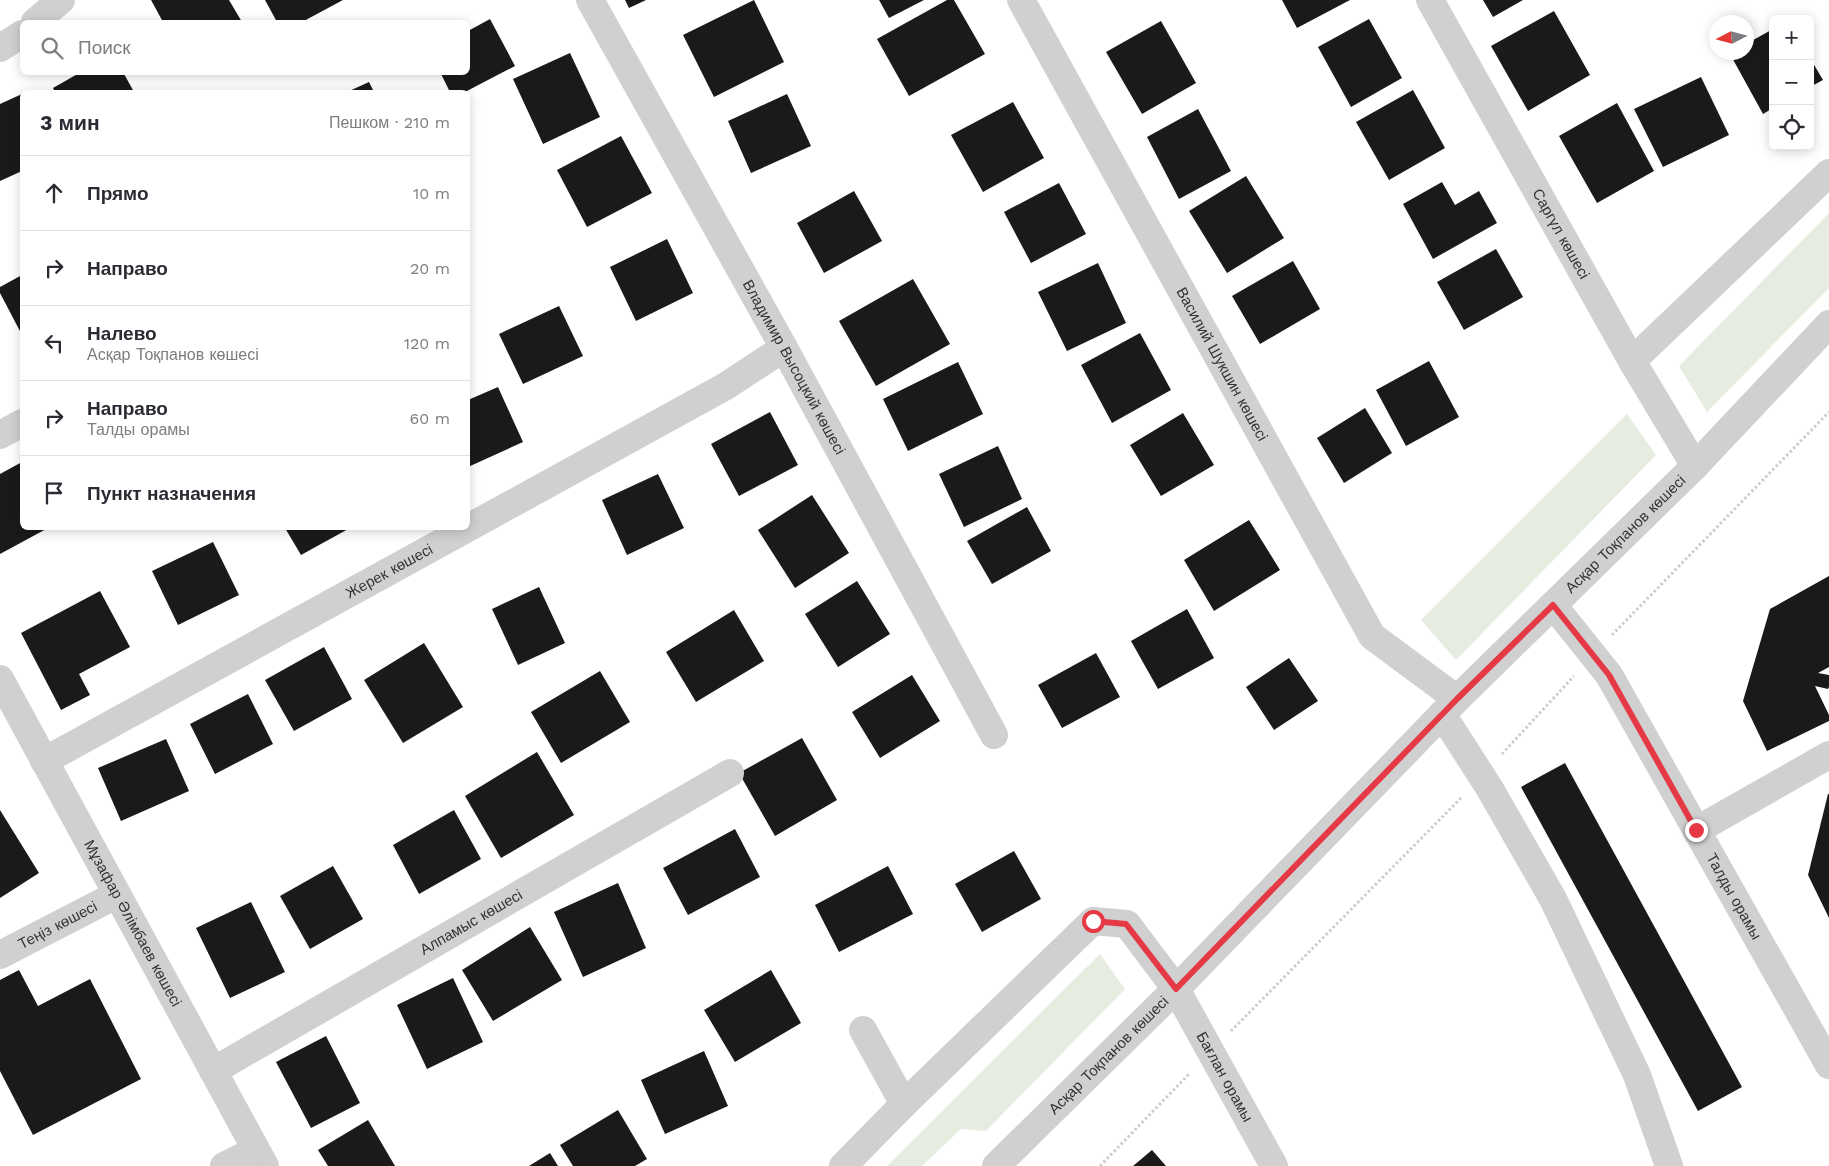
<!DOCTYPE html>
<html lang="ru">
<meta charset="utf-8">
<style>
body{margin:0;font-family:"Work Sans",sans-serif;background:#f2f2f3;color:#2b2b33}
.controls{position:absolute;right:15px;top:15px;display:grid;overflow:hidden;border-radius:8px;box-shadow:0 2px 12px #0003}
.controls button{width:45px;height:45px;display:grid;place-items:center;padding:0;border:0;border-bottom:1px solid #e1e1e2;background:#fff;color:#2b2b33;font:25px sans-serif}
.compass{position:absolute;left:1709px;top:15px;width:45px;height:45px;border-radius:50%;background:#fff;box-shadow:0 2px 12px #0003;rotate:264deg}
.stop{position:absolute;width:15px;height:15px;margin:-11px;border:4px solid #e63946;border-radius:50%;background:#fff}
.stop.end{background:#e63946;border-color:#fff;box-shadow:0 1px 5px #0008}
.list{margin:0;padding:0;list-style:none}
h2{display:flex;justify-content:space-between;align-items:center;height:65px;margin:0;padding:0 20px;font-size:21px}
h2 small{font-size:16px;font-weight:400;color:#7c7c81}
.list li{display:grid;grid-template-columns:32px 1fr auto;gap:15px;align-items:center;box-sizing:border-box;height:75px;padding:0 20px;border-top:1px solid #e1e1e2}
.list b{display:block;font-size:19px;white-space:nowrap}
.list p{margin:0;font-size:16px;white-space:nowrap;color:#7c7c81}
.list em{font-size:16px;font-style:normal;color:#7c7c81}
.icon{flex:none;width:28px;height:28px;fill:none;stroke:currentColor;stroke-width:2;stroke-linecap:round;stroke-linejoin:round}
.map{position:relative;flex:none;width:1829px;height:1166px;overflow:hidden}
.search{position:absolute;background:#fff;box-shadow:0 2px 12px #0003;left:20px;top:20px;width:450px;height:55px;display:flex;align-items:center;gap:12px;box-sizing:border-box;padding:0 18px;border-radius:8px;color:#7c7c81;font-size:19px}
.panel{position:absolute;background:#fff;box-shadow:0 2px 12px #0003;left:20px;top:90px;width:450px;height:440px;border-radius:8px}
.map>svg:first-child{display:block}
</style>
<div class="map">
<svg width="1829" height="1166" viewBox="0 0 1829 1166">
<rect width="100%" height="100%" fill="#fff"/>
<g fill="#e6ecdf">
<path d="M1829,213V288L1707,412L1679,366Z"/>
<path d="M1627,414L1656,455L1456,660L1421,620Z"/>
<path d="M1100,954L1125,989L986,1131L961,1129L922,1166H887Z"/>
</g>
<g fill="#1a1a1a">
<path d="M151,0H229L242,22H163Z"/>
<path d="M265,0H343L302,22H277Z"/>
<path d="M625,0H646L629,8Z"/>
<path d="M754,0L784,62L714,97L683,35Z"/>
<path d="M879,0H924L889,18Z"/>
<path d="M947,0H954L985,54L909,96L877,39Z"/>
<path d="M1282,0H1350L1297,28Z"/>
<path d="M1483,0H1523L1493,17Z"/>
<path d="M1554,11L1590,75L1528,111L1491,46Z"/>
<path d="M490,19L515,66L465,92H450L440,72H468V31Z"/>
<path d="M1369,19L1402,78L1351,107L1318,47Z"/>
<path d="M1161,21L1196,83L1142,114L1106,52Z"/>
<path d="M1773,29V108L1763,114L1730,54L1746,52V44Z"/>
<path d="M570,53L600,117L543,144L513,79Z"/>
<path d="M1810,58L1823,80L1810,87Z"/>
<path d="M81,72H123L134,92H55L53,88Z"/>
<path d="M1701,77L1729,135L1663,167L1634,109Z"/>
<path d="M369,82L374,92H347Z"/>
<path d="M1413,90L1445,148L1389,180L1356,122Z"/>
<path d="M22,94V171L0,181V104Z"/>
<path d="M787,94L811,146L751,173L728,121Z"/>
<path d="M1013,102L1044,158L983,192L951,135Z"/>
<path d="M1617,103L1654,171L1597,203L1559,136Z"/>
<path d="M1198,109L1231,171L1179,199L1147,137Z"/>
<path d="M621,136L652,193L587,227L557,170Z"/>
<path d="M1246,176L1284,238L1227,273L1189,211Z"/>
<path d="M1442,182L1455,205L1479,191L1497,223L1433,259L1403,204Z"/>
<path d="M1059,183L1086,234L1031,263L1004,212Z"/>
<path d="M854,191L882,241L824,273L797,223Z"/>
<path d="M667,239L693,293L636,321L610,267Z"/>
<path d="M1496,249L1523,297L1464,330L1437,282Z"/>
<path d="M1293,261L1320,309L1260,344L1232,296Z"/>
<path d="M1098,263L1126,323L1067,351L1038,292Z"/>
<path d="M22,275V335L0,293V287Z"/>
<path d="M913,279L950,344L876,386L839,321Z"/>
<path d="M559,306L583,356L523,384L499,334Z"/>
<path d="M1140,333L1171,390L1112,423L1081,365Z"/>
<path d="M1429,361L1459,417L1406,446L1376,390Z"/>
<path d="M958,362L983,414L908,451L883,399Z"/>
<path d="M498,387L523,442L468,467V400Z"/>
<path d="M1365,408L1392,453L1344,483L1317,438Z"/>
<path d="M770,412L798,465L739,496L711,444Z"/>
<path d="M1183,413L1214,465L1161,496L1130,445Z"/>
<path d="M998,446L1022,499L964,527L939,474Z"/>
<path d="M22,462V528H48L0,554V474Z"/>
<path d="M658,474L684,528L627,555L602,500Z"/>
<path d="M812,495L849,553L795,588L758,530Z"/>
<path d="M1027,507L1051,551L992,584L967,541Z"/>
<path d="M1249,520L1280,570L1214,611L1184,560Z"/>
<path d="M285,528H350L301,555Z"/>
<path d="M213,542L239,595L178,625L152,571Z"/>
<path d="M1829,576V667L1818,673L1829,675V687L1828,689L1815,686L1829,715V721L1767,751L1743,701L1770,609Z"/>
<path d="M857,581L890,634L838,667L805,614Z"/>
<path d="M539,587L565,643L518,665L492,609Z"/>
<path d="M100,591L130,647L79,674L90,695L61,710L21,633Z"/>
<path d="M1187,609L1214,658L1158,689L1131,641Z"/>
<path d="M734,610L764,661L696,702L666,652Z"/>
<path d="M424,643L463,707L403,743L364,680Z"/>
<path d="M324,647L352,699L294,731L265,680Z"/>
<path d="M1096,653L1120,697L1062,728L1038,685Z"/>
<path d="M1289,658L1318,701L1274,730L1246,687Z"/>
<path d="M600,671L630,722L561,763L531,712Z"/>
<path d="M912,675L940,721L880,758L852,712Z"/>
<path d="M248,694L273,744L215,774L190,724Z"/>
<path d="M802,738L837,800L775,836L739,773Z"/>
<path d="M166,739L189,791L121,821L98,768Z"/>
<path d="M537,752L574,815L501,858L465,796Z"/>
<path d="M1565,763L1742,1087L1698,1111L1521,787Z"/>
<path d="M1828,794H1829V918L1808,875Z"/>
<path d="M0,810L39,873L0,898Z"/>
<path d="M454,810L481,859L419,894L393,845Z"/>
<path d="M735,829L760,877L688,915L663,868Z"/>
<path d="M1014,851L1041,899L982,932L955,884Z"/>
<path d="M333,866L363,919L310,949L280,896Z"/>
<path d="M888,866L913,914L839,952L815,905Z"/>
<path d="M618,883L646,948L583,977L554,912Z"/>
<path d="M251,902L285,972L230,998L196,928Z"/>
<path d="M530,927L562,980L493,1021L462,970Z"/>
<path d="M19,970L38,1006L90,979L141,1079L33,1135L0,1071V980Z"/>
<path d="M771,970L801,1023L735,1062L704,1010Z"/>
<path d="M453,978L483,1042L427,1069L397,1005Z"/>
<path d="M326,1036L360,1103L311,1128L276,1062Z"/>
<path d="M704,1051L728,1106L665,1134L641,1080Z"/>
<path d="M618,1110L647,1159L635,1166H573L560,1145Z"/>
<path d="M368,1120L395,1166H328L318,1150Z"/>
<path d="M1152,1150L1166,1166H1133Z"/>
<path d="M550,1153L558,1166H529Z"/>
</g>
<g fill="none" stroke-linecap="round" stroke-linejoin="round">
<g stroke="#cdcdcd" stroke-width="3" stroke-dasharray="2.5 2.5" stroke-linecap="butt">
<path d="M1612,635L1829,412"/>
<path d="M1502,754L1574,676"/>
<path d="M1231,1031L1462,797"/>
<path d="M1100,1166L1190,1073"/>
</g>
<g stroke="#d0d0d0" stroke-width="28">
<path id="s1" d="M590,0L784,348L994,735"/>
<path id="s2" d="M1021,0L1372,636L1457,699"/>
<path id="s3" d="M1430,0L1632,361L1695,466"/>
<path d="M35,22L61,0"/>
<path d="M0,48L22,34"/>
<path d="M1632,361L1829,173"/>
<path d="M0,435L22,423"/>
<path id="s4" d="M1553,605L1609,675L1829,1065"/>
<path id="s5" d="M0,679L265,1166"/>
<path d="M1442,714L1490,789L1553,899L1637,1075L1669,1166"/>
<path id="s6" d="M44,761L726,386L784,348"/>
<path d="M1697,830L1829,755"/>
<path id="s7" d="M0,955L116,895"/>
<path d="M863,1030L904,1104"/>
<path id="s8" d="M213,1071L730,773"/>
<path d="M224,1166L256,1150"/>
<path id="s9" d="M843,1166L904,1104L1093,921L1127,924L1176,989L1274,1166"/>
<path id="s10" d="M996,1166L1176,989L1457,699L1695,466L1829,324"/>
</g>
</g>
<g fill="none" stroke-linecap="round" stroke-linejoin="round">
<path stroke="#e63946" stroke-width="6" d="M1093,921L1126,924L1176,989L1457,699L1553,605L1609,675L1696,830"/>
</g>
<g text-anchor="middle" stroke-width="5" stroke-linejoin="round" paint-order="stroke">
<g font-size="15" fill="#333" stroke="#fff">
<text dy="5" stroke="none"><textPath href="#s3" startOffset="268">Саргүл көшесі</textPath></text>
<text dy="5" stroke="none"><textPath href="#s2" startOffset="416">Василий Шукшин көшесі</textPath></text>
<text dy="5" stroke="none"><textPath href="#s1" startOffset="420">Владимир Высоцкий көшесі</textPath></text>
<text dy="5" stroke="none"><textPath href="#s10" startOffset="892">Асқар Тоқпанов көшесі</textPath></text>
<text dy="5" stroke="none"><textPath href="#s6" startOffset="394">Жерек көшесі</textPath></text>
<text dy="5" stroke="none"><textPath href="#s4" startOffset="344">Талды орамы</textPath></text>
<text dy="5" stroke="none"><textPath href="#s8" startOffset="298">Алпамыс көшесі</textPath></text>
<text dy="5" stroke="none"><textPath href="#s5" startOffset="278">Мұзафар Әлімбаев көшесі</textPath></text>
<text dy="5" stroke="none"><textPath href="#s7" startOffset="65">Теңіз көшесі</textPath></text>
<text dy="5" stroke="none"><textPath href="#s10" startOffset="158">Асқар Тоқпанов көшесі</textPath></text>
<text dy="5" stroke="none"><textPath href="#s9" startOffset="566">Бағлан орамы</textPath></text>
</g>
</g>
</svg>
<div class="controls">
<button>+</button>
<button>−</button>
<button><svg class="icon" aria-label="locate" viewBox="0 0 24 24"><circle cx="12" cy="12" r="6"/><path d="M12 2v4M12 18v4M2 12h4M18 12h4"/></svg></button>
</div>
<svg class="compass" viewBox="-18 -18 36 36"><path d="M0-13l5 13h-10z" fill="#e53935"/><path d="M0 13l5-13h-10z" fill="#7c7c81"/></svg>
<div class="stop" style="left:1093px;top:921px"></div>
<div class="stop end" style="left:1696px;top:830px"></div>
<div class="search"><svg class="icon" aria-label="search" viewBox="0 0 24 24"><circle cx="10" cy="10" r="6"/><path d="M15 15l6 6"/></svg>Поиск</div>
<section class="panel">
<h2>3 мин<small>Пешком · 210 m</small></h2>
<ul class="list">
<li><svg class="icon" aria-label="ahead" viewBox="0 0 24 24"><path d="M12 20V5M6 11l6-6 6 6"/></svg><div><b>Прямо</b></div><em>10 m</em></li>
<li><svg class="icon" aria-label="right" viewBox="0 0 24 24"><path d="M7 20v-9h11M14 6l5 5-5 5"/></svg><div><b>Направо</b></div><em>20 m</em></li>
<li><svg class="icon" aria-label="left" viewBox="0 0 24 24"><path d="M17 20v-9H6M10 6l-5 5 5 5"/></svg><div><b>Налево</b><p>Асқар Тоқпанов көшесі</p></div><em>120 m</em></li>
<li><svg class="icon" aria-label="right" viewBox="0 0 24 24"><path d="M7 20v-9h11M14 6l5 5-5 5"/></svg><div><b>Направо</b><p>Талды орамы</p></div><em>60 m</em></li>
<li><svg class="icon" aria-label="arrive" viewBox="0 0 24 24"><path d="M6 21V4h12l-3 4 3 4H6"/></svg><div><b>Пункт назначения</b></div></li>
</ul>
</section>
</div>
